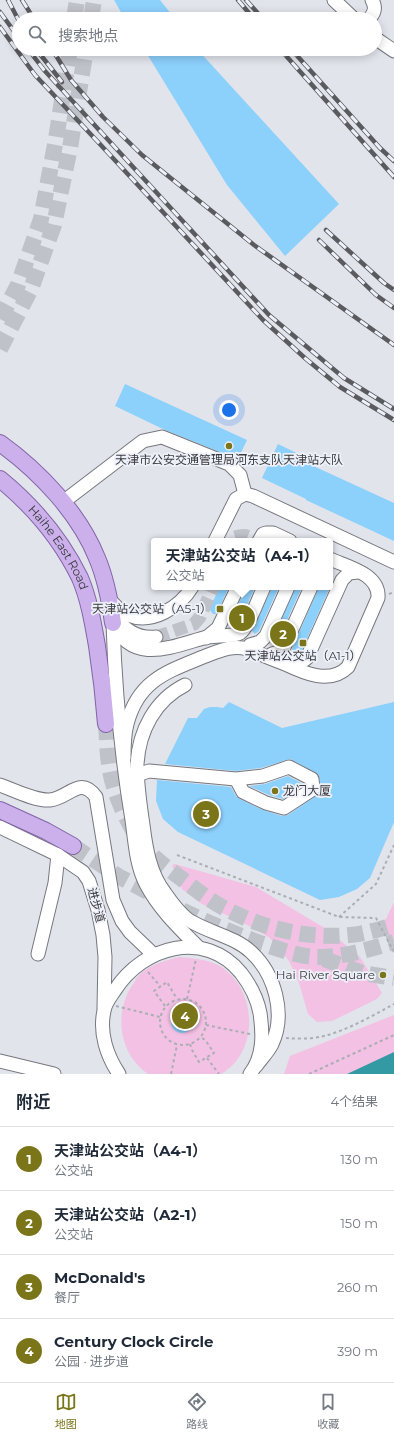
<!DOCTYPE html>
<html lang="zh">
<meta charset="utf-8">
<style>
body{margin:0;font-family:Montserrat,"Noto Sans SC",sans-serif;background:#f2f2f3;color:#1f2937}
.you{position:absolute;left:229px;top:410px;width:14px;height:14px;margin:-10px;border:3px solid #fff;border-radius:50%;background:#1a73e8;box-shadow:0 0 0 6px #1a73e833}
.badge{display:grid;place-items:center;width:26px;height:26px;border-radius:50%;background:#7b7519;color:#fff;font-size:13px;font-weight:700}
.pin{position:absolute;translate:-50% -50%;border:2px solid #fff;box-shadow:0 1px 4px #0006}
.popup{position:absolute;left:151px;top:538px;width:182px;height:52px;box-sizing:border-box;display:grid;place-content:center;border-radius:4px;background:#fff;filter:drop-shadow(0 1px 3px #0005);font-size:13px;white-space:nowrap;color:#747a83}
.popup b{font-size:15px;color:#1f2937}
.popup::after{content:'';position:absolute;left:50%;top:100%;margin-left:-8px;border:8px solid transparent;border-top-color:#fff}
.list{margin:0;padding:0;list-style:none}
h2{display:flex;justify-content:space-between;align-items:center;height:52px;margin:0;padding:0 16px;font-size:17px}
h2 small{font-size:13px;font-weight:400;color:#747a83}
.list li{display:grid;grid-template-columns:26px 1fr auto;gap:12px;align-items:center;box-sizing:border-box;height:64px;padding:0 16px;border-top:1px solid #e0e1e3}
.list b{display:block;font-size:15px;white-space:nowrap}
.list p{margin:0;font-size:13px;white-space:nowrap;color:#747a83}
.list em{font-size:13px;font-style:normal;color:#747a83}
.icon{flex:none;width:22px;height:22px;fill:none;stroke:currentColor;stroke-width:2;stroke-linecap:round;stroke-linejoin:round}
.map{position:relative;flex:none;width:394px;height:1074px;overflow:hidden}
.search{position:absolute;background:#fff;box-shadow:0 2px 10px #0003;left:12px;right:12px;top:12px;height:44px;display:flex;align-items:center;gap:10px;box-sizing:border-box;padding:0 14px;border-radius:22px;color:#747a83;font-size:15px}
.sheet{height:308px;background:#fff}
nav{display:flex;justify-content:space-around;align-items:center;box-sizing:border-box;height:56px;border-top:1px solid #e0e1e3;background:#fff;font-size:11px;color:#747a83}
nav a{display:grid;justify-items:center;gap:2px}
nav .on{color:#7b7519}
.map>svg:first-child{display:block}
</style>
<div class="map">
<svg width="394" height="1074" viewBox="0 0 394 1074">
<rect width="100%" height="100%" fill="#e1e4eb"/>
<g fill="#f3c1e4">
<path d="M175,864L256,887L328,930L360,957L382,993L377,999L332,1021L317,1022L308,1014L299,983L289,961L270,938L242,922L202,904L182,889L172,865Z"/>
<path d="M394,902V942L383,928V925Z"/>
<path d="M179,957C192,958 205,959 218,965C257,986 261,1051 221,1074H148C119,1054 113,1013 133,984C135,981 137,977 140,974C152,964 164,961 179,957Z"/>
<path d="M394,1015V1074H284L290,1056Z"/>
</g>
<path fill="#339aa4" d="M394,1052V1074H347Z"/>
<g fill="#8cd0fc">
<path d="M114,0H160L175,19H125Z"/>
<path d="M144,49H197L339,204L285,256L227,185Z"/>
<path d="M125,384L247,440L237,461L232,457L165,430L115,406Z"/>
<path d="M278,444L311,460L309,464L394,503V541L306,500V499L262,478Z"/>
<path d="M220,587H229L216,614H213L209,609Z"/>
<path d="M246,587H255L240,621L236,625L234,626L231,621Z"/>
<path d="M272,587H279L259,631L255,634L252,631L260,615Z"/>
<path d="M296,587H302L277,642L275,643L272,640Z"/>
<path d="M319,587H330L301,652H295L292,649Z"/>
<path d="M229,702L282,728L394,702V822L370,878L357,889L339,897L320,900L178,832L163,819L156,801L157,780L231,787L236,796L240,799L263,810L282,816L288,815L320,793L321,788L318,774L290,759L261,768L236,771L165,764L188,718H197L204,709L210,707H217L223,708Z"/>
<path d="M288,776L305,785L283,799L269,795L249,786L265,784Z"/>
<circle cx="182" cy="1022" r="11"/>
</g>
<g fill="none" stroke-linecap="round" stroke-linejoin="round">
<g stroke="#bfc2c8" stroke-width="13" stroke-dasharray="13 6" stroke-linecap="butt">
<path d="M235,537C242,535 249,534 253,541"/>
<path d="M156,637L194,624L200,617L213,587"/>
</g>
<g stroke="#bfc2c8" stroke-width="16" stroke-dasharray="16 8" stroke-linecap="butt">
<path d="M74,19L77,0"/>
<path d="M91,19L94,0"/>
<path d="M0,319L18,285L41,219L56,139L70,49"/>
<path d="M0,349L31,289L54,225L70,148L86,49"/>
<path d="M106,724C107,737 107,751 109,764C112,789 124,816 137,837C149,856 169,869 186,882C199,892 212,902 226,909C264,929 307,939 350,935C364,934 380,929 394,925"/>
<path d="M73,846L118,876L161,899"/>
<path d="M182,910C207,923 234,933 260,943C279,949 299,957 319,957C345,957 370,949 394,942"/>
<path d="M324,959L362,973L394,978"/>
</g>
<g stroke="#75787e" stroke-width="15">
<g id="minor">
<path d="M334,0L354,19"/>
<path d="M369,19C375,13 376,7 372,0"/>
<path d="M375,38L394,51"/>
<path d="M63,502L143,441L162,437L229,464L240,475L245,494"/>
<path d="M215,541L236,499L245,494L253,496L394,562"/>
<path d="M259,541L263,534L266,533H273L290,541"/>
<path d="M109,599C115,605 120,612 128,615C152,625 180,607 192,587"/>
<path d="M114,615C124,630 138,639 156,637"/>
<path d="M113,623C115,689 121,754 132,820C135,841 136,865 146,884C159,909 179,928 198,947"/>
<path d="M113,623C133,666 173,646 207,637C217,635 233,637 240,633C248,628 259,597 264,587"/>
<path d="M206,638L218,628L238,587"/>
<path d="M250,645L260,642L266,636L288,587"/>
<path d="M272,654L279,652L284,647L311,587"/>
<path d="M286,660C294,663 300,665 307,658L342,580L349,573L358,572"/>
<path d="M185,685C155,700 139,731 137,764C137,784 140,805 143,825C146,849 150,874 165,893C172,903 181,916 192,922C211,933 235,937 251,952C275,974 286,1014 272,1044C268,1052 261,1059 256,1066"/>
<path d="M124,758C124,747 124,735 127,724C138,681 166,672 203,657C217,652 232,644 247,649C260,654 272,659 285,664C304,673 330,685 348,667L378,598C380,574 348,567 330,559"/>
<path d="M137,775L149,771L236,779L243,792L266,803L284,808L313,789L312,779L289,767L263,776L236,779"/>
<path d="M0,785C14,790 35,801 50,800C69,798 80,775 96,797L113,900L122,921L130,932L154,955"/>
<path d="M0,827L58,855L83,872L89,881L98,910L103,935L105,957L104,1008"/>
<path d="M38,954L55,883L58,855"/>
<path d="M0,1061L54,1074"/>
<path d="M119,1074C107,1056 99,1033 104,1011C105,1003 111,996 115,990C143,946 205,929 241,973C251,986 257,997 260,1013C263,1034 264,1056 250,1074"/>
</g>
</g>
<g stroke="#8264a6" stroke-width="18">
<g id="major">
<path d="M0,443C39,471 79,513 97,558C106,579 110,601 113,623"/>
<path id="s1" d="M0,479C33,506 61,539 80,578C89,599 93,623 97,646C101,672 104,698 106,724"/>
<path d="M0,810L46,831L73,846"/>
</g>
</g>
<g stroke="#abaeb4" stroke-width="2" stroke-dasharray="3 3" stroke-linecap="butt">
<path d="M389,594L394,592"/>
<path d="M177,855L339,917L376,918L394,952"/>
<path d="M339,917L376,884L394,845"/>
<path d="M148,972L160,986"/>
<circle cx="183" cy="1022" r="23"/>
<path d="M187,999L196,959"/>
<path d="M116,1006L160,1017"/>
<path d="M165,1006L154,991L167,982L177,999"/>
<path d="M206,1025L250,1034"/>
<path d="M286,1038C298,1039 312,1039 324,1036C348,1030 372,1016 394,1004"/>
<path d="M190,1044L192,1050L199,1062L214,1053L206,1041L201,1037"/>
<path d="M207,1058L219,1074"/>
<path d="M171,1074L177,1045"/>
<path d="M309,1074L394,1035"/>
</g>
<use href="#minor" stroke="#fff" stroke-width="13"/>
<use href="#major" stroke="#cbb0ec" stroke-width="16"/>
<g stroke="#5a5b5f" stroke-width="4.5">
<g id="rail">
<path d="M8,0L19,21"/>
<path d="M22,0L34,19"/>
<path d="M238,0L254,19"/>
<path d="M246,0L263,19"/>
<path d="M0,12L19,38"/>
<path d="M0,27L35,75L98,142L263,320L306,359L340,387L394,420"/>
<path d="M28,49L44,70L269,315L344,378L394,409"/>
<path d="M36,49L62,82"/>
<path d="M52,49L71,80L103,117L142,155L254,245L394,345"/>
<path d="M280,49L394,177"/>
<path d="M291,49L380,148L394,161"/>
<path d="M326,230L384,283L394,290"/>
<path d="M319,240L376,295L394,308"/>
</g>
</g>
<use href="#rail" stroke="#eef1f9" stroke-width="3" stroke-dasharray="9" stroke-linecap="butt"/>
</g>
<g fill="#7b7519" stroke="#eef1f9" stroke-width="1.5">
<circle cx="229" cy="446" r="4"/>
<rect x="216" y="605" width="8" height="8" rx="2"/>
<rect x="299" y="639" width="8" height="8" rx="2"/>
<circle cx="275" cy="791" r="4"/>
<circle cx="383" cy="975" r="4"/>
</g>
<g text-anchor="middle" stroke-width="3.5" stroke-linejoin="round" paint-order="stroke">
<g font-size="12" fill="#393a3d" stroke="#eef1f9">
<text x="229" y="464">天津市公安交通管理局河东支队天津站大队</text>
<text x="212" y="613" text-anchor="end">天津站公交站（A5-1）</text>
<text x="303" y="660">天津站公交站（A1-1）</text>
<text x="283" y="795" text-anchor="start">龙门大厦</text>
<text x="375" y="979" text-anchor="end">Hai River Square</text>
</g>
<g font-size="12" fill="#393a3d" stroke="#eef1f9">
<text dy="4" stroke="none"><textPath href="#s1" startOffset="91">Haihe East Road</textPath></text>
<text transform="translate(96 905) rotate(75)" y="4">进步道</text>
</g>
</g>
</svg>
<div class="you"></div>
<div class="pin badge" style="left:242px;top:618px">1</div>
<div class="popup"><b>天津站公交站（A4-1）</b>公交站</div>
<div class="pin badge" style="left:283px;top:634px">2</div>
<div class="pin badge" style="left:206px;top:814px">3</div>
<div class="pin badge" style="left:185px;top:1016px">4</div>
<div class="search"><svg class="icon" aria-label="search" viewBox="0 0 24 24"><circle cx="10" cy="10" r="6"/><path d="M15 15l6 6"/></svg>搜索地点</div>
</div>
<section class="sheet">
<h2>附近<small>4个结果</small></h2>
<ul class="list">
<li><span class="badge">1</span><div><b>天津站公交站（A4-1）</b><p>公交站</p></div><em>130 m</em></li>
<li><span class="badge">2</span><div><b>天津站公交站（A2-1）</b><p>公交站</p></div><em>150 m</em></li>
<li><span class="badge">3</span><div><b>McDonald's</b><p>餐厅</p></div><em>260 m</em></li>
<li><span class="badge">4</span><div><b>Century Clock Circle</b><p>公园 · 进步道</p></div><em>390 m</em></li>
</ul>
</section>
<nav>
<a class="on"><svg class="icon" aria-label="map" viewBox="0 0 24 24"><path d="M3 6l6-2 6 2 6-2v14l-6 2-6-2-6 2zM9 4v14M15 6v14"/></svg>地图</a>
<a><svg class="icon" aria-label="directions" viewBox="0 0 24 24"><path d="M12 3l9 9-9 9-9-9zM9 14v-3h6M13 9l2 2-2 2"/></svg>路线</a>
<a><svg class="icon" aria-label="saved" viewBox="0 0 24 24"><path d="M7 4h10v16l-5-4-5 4z"/></svg>收藏</a>
</nav>
